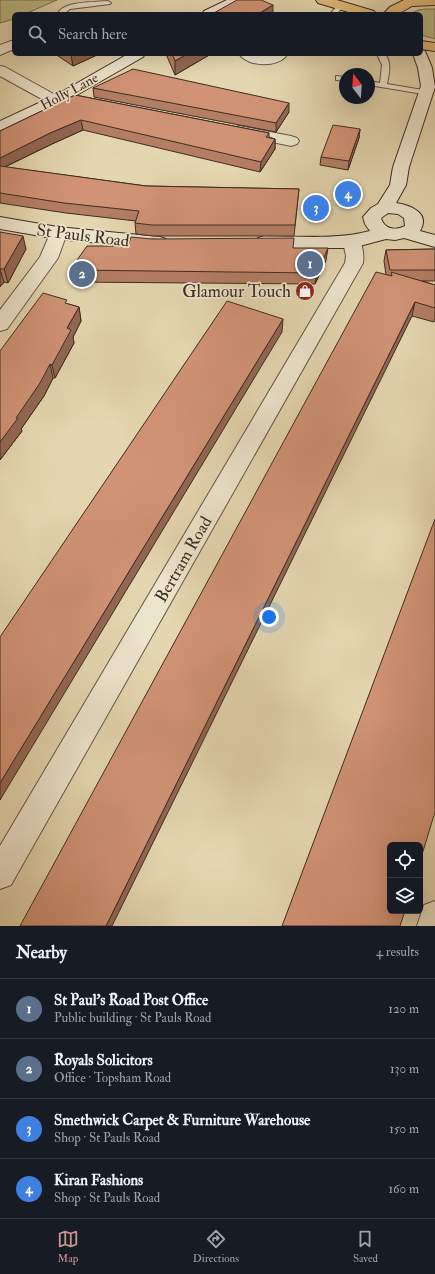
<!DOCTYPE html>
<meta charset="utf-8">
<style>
body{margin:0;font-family:"IM FELL Double Pica",serif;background:#20242c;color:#f1f3f6}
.controls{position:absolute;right:12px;bottom:12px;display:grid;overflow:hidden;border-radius:6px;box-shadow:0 4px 16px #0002}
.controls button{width:36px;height:36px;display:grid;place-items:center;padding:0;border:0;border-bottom:1px solid #363941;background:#171b24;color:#f1f3f6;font:20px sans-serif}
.compass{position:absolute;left:339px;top:68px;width:36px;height:36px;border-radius:50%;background:#171b24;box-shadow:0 4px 16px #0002;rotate:343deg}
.you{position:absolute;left:269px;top:617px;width:14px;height:14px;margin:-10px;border:3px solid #fff;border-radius:50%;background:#1a73e8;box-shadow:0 0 0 6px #1a73e833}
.badge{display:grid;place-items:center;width:26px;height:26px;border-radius:50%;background:#c59692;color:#fff;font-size:13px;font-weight:700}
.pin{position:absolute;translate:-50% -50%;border:2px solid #fff;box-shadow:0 1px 4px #0006}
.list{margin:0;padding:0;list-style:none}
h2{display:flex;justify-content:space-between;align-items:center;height:52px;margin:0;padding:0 16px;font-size:17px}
h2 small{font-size:13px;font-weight:400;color:#9ea1a6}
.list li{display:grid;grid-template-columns:26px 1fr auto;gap:12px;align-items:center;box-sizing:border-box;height:60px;padding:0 16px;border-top:1px solid #363941}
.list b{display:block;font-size:15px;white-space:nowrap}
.list p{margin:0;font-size:13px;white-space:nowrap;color:#9ea1a6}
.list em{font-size:13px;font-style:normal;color:#9ea1a6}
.icon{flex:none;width:22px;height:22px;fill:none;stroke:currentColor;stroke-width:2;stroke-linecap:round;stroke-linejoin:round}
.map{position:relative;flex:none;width:435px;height:926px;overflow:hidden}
.search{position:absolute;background:#171b24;box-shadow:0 4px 16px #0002;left:12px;right:12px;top:12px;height:44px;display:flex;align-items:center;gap:10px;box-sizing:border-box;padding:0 14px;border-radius:6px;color:#9ea1a6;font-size:15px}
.sheet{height:292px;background:#171b24}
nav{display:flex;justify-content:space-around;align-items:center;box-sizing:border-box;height:56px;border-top:1px solid #363941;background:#171b24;font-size:11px;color:#9ea1a6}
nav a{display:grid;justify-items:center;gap:2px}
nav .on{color:#c59692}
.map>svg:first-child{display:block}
</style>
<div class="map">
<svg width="435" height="926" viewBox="0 0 435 926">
<rect width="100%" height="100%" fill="#e4d6b0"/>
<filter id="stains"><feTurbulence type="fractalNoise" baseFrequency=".005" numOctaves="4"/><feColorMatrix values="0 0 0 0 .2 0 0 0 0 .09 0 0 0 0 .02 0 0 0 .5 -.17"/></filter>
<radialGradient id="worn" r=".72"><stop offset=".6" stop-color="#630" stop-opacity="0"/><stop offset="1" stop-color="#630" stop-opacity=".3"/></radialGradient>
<g fill="#bcbc86" stroke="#7c7454">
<path d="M0,0H57L25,14H14V19L0,23Z"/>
<path d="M426,9H435V39L421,35V14H410L418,10Z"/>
</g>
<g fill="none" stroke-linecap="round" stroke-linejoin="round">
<g stroke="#675646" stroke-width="2">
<g id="lane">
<path d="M108,1L111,3L110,4L70,9L64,14H58C61,1 96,2 108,1Z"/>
<path d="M339,4L344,5L337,14H330Z"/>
<path d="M377,54H385C392,63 389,73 387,84L429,91V95L369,85V81L380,83L382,65Z"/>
<path d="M336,76L345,77V81L336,80Z"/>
</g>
</g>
<g stroke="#675646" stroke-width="2">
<g id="street">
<path d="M14,40V49L0,55V45Z"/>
<path d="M239,54H258L268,56L272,54L287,55C278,68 248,67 239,54Z"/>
<path d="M0,66L5,67L59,97L62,100L59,103L54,105L49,103L0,76Z"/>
<path d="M239,126L291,136L297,138L299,141L297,144L291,146L233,134L231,131L233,128Z"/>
<path d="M58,227L64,229L67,233L58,258L7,329L0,331V310L40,257L52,229Z"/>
<path d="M352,236L358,238C363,245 364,254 363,263L11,885L0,889V846L345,263L346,256L343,242L346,238Z"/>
<path d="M435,901V926H417L424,905Z"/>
</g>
</g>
<g stroke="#3d2c23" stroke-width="2">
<g id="secondary">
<path d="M227,0H244L242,3L219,14H202L204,11Z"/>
<path d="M421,50L425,51L432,68L435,87L409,167L406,185L396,203C410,205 431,213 420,231L435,235V247L404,238L395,240L386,239L352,248H264L258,246L255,242L258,238L264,236C299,236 336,240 370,231L365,224L363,217L371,208L378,204L390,185L393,167L421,86L418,68L413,54H421ZM388,213L398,214L404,218L405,226C395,231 384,229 381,218Z"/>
<path d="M128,54H145L143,57L68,100L0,132V121L58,94Z"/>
<path d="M0,217L58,227L160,237L166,239L169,243L166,247L160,249L58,239L0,229Z"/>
</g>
</g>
<g stroke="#3d2c23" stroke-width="2">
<g id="primary">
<path d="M316,0H337L374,11L376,14H355L318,3Z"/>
<path d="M404,0H435V5L412,6L398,14H383L390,7Z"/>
<path d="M421,41L435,43V51L421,49Z"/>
</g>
</g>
<use href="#lane" fill="#ede4cc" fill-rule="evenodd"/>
<use href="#street" fill="#ede4cc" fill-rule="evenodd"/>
<use href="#secondary" fill="#ede4cc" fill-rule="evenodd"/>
<use href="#primary" fill="#e2bb78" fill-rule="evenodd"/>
</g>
<g fill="#b47e65" stroke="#3d2c23">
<path d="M55,54H99L73,66Z"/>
<path d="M166,54H211L175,75Z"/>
<path d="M93,88L289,112L276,132L94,97Z"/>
<path d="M75,95L269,133V137L275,139V149L260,172L83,130L52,144L5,167L146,186L299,189L294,236H153L136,234L135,223L136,221L66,213L0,203V131Z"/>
<path d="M360,129L359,138L348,170L320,165L321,157Z"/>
<path d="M0,232L26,249L8,283L4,282L0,287Z"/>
<path d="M152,239L293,248L326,260L315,284L72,282L70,270L128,246Z"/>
<path d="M435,249V281H422L435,285V318L434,322L412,316L386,275L384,261L386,250Z"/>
<path d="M68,304L79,307L81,321L73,337L74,343L55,378H53L44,396L21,429L22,431L0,460Z"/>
</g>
<g fill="#926753" stroke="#3d2c23">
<path d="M273,5V14H258Z"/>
<path d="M72,54H99L73,66L71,55Z"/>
<path d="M187,54H211L175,75V61Z"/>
<path d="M289,103V112L276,132V123Z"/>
<path d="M81,120L83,130L52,144L0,169V158L50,133Z"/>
<path d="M360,129L359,138L348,170L349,161Z"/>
<path d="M275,139V149L260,172L261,162Z"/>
<path d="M23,236L26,249L8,283L4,269Z"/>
<path d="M328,248L326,260L315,284L317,273Z"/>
<path d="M0,269L4,282L0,287Z"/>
<path d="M415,302L412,316L112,926H106Z"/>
<path d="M79,307L81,321L73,337L74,343L55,378L52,365L67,328Z"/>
<path d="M283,319L282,332L0,800V783Z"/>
<path d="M50,364L53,378L44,396L21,429L22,431L0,460V442Z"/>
</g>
<g fill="#d19376" stroke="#3d2c23">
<path d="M237,0H261L273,5L258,14H212Z"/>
<path d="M172,54H187L175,61Z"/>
<path d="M133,69L289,103L276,123L93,88Z"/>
<path d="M75,95L269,133L266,137L275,139L261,162L81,120L50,133L0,158V131Z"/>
<path d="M333,125L360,129L349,161L321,157Z"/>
<path d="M0,166L146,186L299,189L295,225H152L135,223L139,211L64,203L0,193Z"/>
<path d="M0,232L23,236L4,269H0Z"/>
<path d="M131,237L152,239L294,238L293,248H328L317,273L70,270L87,246H128Z"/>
<path d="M435,249V270H390L386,250Z"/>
<path d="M376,272L392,276L391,272L435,285V308L415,302L106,926H20Z"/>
<path d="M43,293L67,300L65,303L79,307L67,328L71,330L52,365L50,364L40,383L16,418H18L0,442V351Z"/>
<path d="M227,301L283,319L0,783V637Z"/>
<path d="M435,519V812L420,861V845H390V911H405L400,926H282Z"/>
</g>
<defs>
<g id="shop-disc" transform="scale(1)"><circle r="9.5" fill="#8f2418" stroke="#ede4cc"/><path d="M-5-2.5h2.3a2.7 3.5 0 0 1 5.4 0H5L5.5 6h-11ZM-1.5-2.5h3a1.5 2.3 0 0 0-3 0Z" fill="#fff"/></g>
</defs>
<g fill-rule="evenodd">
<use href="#shop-disc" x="305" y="291"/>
</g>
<g text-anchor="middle" stroke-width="3.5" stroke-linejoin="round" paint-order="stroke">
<g font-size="14" fill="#3d2c23" stroke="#ede4cc">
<text transform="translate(69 91) rotate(-28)" y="5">Holly Lane</text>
</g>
<g font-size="17" fill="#3d2c23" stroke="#ede4cc">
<text transform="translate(83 235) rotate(7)" y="6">St Pauls Road</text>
<text transform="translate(183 559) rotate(-60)" y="6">Bertram Road</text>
</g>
<g font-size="17" fill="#3d2c23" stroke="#ede4cc" text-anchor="end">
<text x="291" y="297">Glamour Touch</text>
</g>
</g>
<rect width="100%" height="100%" filter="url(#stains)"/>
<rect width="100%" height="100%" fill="url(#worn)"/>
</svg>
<div class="controls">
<button><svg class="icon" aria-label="locate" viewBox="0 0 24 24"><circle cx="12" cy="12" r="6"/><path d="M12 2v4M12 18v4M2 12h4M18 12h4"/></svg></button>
<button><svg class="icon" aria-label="layers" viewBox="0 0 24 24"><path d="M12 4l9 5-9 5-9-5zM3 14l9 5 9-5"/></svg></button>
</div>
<svg class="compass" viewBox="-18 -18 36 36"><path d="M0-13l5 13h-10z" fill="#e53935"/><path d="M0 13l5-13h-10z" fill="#9ea1a6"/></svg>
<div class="you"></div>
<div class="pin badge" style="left:310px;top:264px;background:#5c6f8a">1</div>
<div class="pin badge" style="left:82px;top:274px;background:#5c6f8a">2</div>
<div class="pin badge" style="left:316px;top:208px;background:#3f7fe0">3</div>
<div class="pin badge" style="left:348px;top:194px;background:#3f7fe0">4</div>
<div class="search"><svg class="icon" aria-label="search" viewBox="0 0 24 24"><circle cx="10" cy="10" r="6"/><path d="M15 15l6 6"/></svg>Search here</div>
</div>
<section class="sheet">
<h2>Nearby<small>4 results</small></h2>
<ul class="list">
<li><span class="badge" style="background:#5c6f8a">1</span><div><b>St Paul's Road Post Office</b><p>Public building · St Pauls Road</p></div><em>120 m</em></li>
<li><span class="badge" style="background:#5c6f8a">2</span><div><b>Royals Solicitors</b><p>Office · Topsham Road</p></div><em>130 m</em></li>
<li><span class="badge" style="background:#3f7fe0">3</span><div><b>Smethwick Carpet &amp; Furniture Warehouse</b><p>Shop · St Pauls Road</p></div><em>150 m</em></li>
<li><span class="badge" style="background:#3f7fe0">4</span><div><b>Kiran Fashions</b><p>Shop · St Pauls Road</p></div><em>160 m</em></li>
</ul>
</section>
<nav>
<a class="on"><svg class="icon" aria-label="map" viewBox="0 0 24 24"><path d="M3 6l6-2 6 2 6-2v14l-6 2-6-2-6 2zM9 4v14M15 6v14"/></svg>Map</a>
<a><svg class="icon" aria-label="directions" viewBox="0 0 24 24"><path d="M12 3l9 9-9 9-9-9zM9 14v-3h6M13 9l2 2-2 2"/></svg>Directions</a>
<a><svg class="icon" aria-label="saved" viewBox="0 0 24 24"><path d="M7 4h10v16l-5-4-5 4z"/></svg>Saved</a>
</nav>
